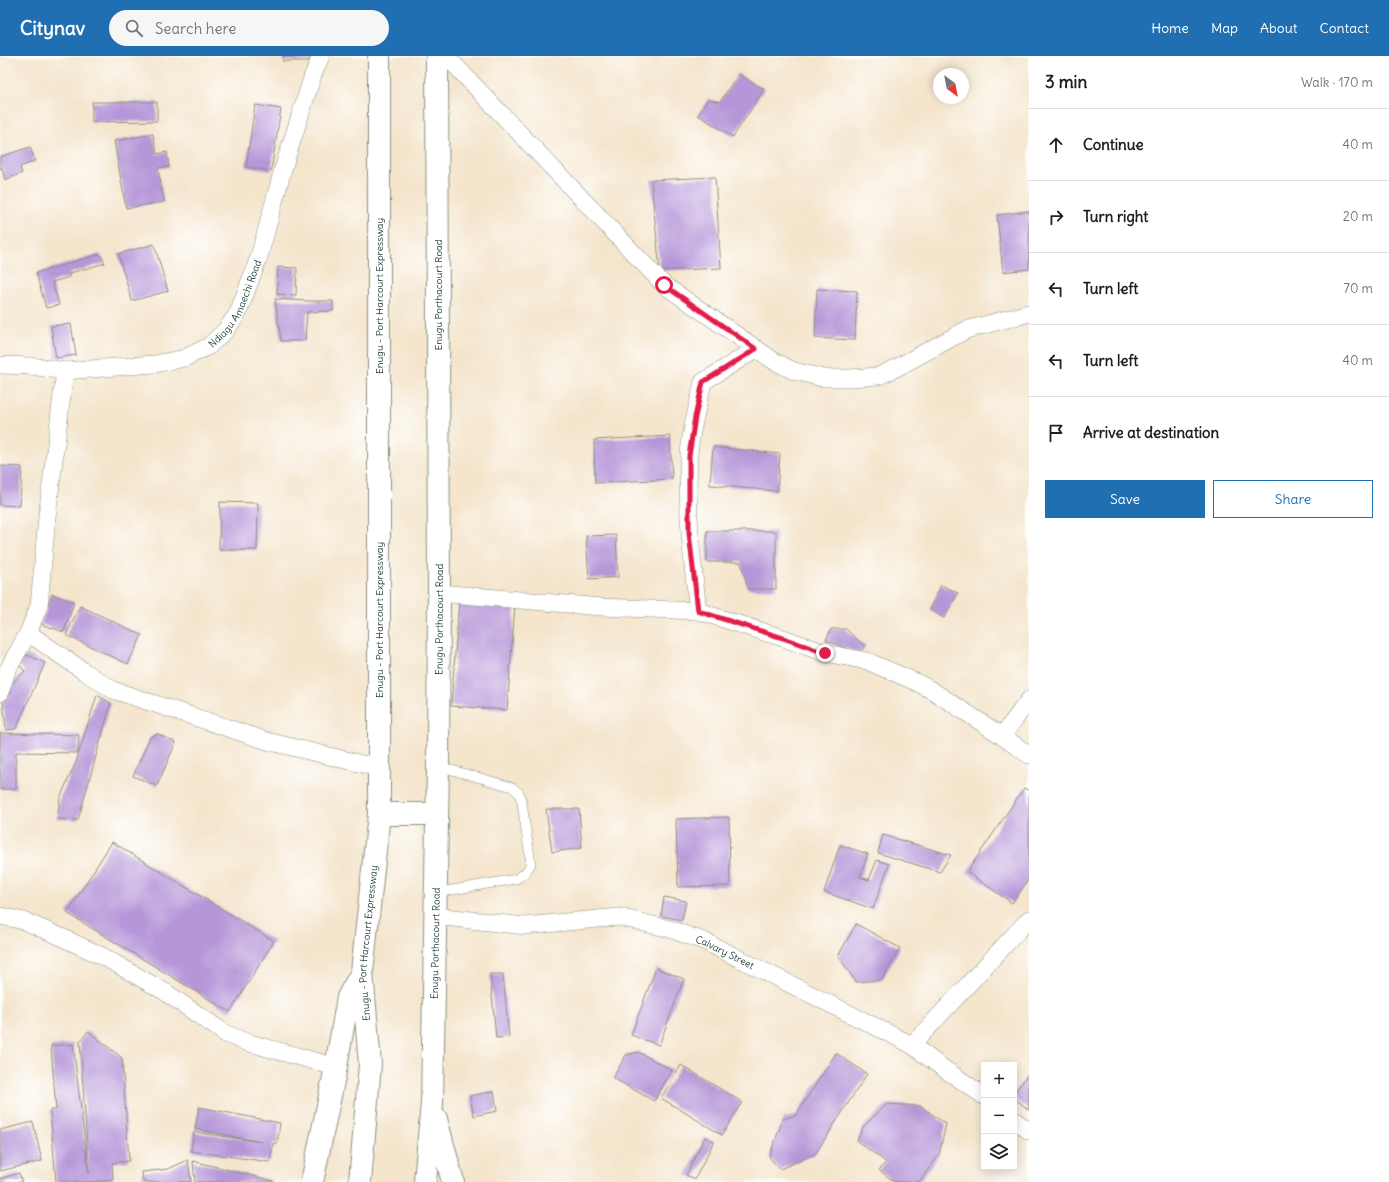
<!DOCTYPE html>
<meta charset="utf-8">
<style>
body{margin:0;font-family:Delius,sans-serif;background:#f6f6f6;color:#202124}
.controls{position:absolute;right:12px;bottom:12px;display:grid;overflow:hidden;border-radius:0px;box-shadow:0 2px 10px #0003}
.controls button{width:36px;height:36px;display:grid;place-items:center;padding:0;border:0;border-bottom:1px solid #e0e0e0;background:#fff;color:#202124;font:20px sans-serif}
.compass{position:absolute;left:933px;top:12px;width:36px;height:36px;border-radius:50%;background:#fff;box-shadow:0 2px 10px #0003;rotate:148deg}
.stop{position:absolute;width:12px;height:12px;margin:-9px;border:3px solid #e11d48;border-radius:50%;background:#fff}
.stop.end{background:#e11d48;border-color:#fff;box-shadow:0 1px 4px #0008}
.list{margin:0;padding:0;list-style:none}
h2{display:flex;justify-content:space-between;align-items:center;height:52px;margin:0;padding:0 16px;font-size:17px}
h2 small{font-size:13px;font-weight:400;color:#757577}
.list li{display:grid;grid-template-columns:26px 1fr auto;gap:12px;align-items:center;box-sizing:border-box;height:72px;padding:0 16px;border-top:1px solid #e0e0e0}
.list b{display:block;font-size:15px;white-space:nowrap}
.list em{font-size:13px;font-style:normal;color:#757577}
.actions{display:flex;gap:8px;padding:12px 16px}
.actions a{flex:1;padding:9px 0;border:1px solid #1f6fb2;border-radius:0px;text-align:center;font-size:14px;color:#1f6fb2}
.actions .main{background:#1f6fb2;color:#fff}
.icon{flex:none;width:22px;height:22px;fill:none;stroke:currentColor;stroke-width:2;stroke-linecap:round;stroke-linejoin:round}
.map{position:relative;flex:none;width:1029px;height:1126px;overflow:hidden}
header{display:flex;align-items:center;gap:24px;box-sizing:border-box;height:56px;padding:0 20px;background:#1f6fb2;color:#fff}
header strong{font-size:19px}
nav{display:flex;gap:22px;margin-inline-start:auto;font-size:14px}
.search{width:280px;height:36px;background:#f6f6f6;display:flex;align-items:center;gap:10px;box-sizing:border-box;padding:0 14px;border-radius:22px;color:#757577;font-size:15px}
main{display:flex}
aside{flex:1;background:#fff}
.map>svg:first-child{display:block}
</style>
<header>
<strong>Citynav</strong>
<div class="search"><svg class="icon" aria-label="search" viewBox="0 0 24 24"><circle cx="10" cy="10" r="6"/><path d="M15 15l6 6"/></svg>Search here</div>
<nav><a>Home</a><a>Map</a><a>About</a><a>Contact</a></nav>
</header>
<main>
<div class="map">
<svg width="1029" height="1126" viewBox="0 0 1029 1126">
<rect width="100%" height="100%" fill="#fff"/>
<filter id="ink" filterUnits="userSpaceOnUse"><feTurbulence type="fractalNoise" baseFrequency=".025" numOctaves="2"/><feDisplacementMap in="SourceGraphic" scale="8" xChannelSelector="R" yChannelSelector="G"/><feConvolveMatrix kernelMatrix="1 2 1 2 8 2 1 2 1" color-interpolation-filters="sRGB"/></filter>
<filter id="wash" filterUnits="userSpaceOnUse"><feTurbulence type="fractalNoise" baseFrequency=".012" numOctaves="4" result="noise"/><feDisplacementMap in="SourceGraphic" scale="16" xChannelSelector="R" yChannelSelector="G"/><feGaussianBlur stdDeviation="0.9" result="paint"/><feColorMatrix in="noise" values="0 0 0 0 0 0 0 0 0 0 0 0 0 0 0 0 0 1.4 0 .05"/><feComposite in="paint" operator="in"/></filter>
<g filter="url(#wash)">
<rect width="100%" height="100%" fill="#f4e5cc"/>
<g id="blocks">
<g fill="#b696d8">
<rect x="283" y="0" width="26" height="5"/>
<path d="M738,18L764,33L733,81L698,59L708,43L720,46Z"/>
<path d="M92,46H157V65L92,66Z"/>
<path d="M255,49L281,53L271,115L246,111Z"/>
<path d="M153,78L157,98L167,96L169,111L158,112L164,146L126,152L114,85Z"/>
<path d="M30,91L35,105L20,111L22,117L5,124L2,112L0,113V101Z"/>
<path d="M715,121L721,212L660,215L651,124Z"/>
<path d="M1029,155V213L1003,216L997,159Z"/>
<path d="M154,188L168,235L132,245L118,198Z"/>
<path d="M100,198L105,207L70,217L69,221L52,226L59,249L46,252L36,217Z"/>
<path d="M278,211L297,212L296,239L277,238Z"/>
<path d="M817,233L857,235L855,284L815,282Z"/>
<path d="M275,243L307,245H333V255L307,256L305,285H281Z"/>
<path d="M71,268L76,299L56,302L51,270Z"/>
<path d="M670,380L672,423L595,427L594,384Z"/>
<path d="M713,391L780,398L777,435L710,429Z"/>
<path d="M0,410L22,411L20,450L0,449Z"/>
<path d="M220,446L258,447L257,494H219Z"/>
<path d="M707,475H776V533H748L741,506H707Z"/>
<path d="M616,479L618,521L589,523L586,480Z"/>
<path d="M941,529L958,537L944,562L930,554Z"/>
<path d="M52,538L74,546L64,576L41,568Z"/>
<path d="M459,545L515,549L507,654L451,650Z"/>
<path d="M80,550L142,579L128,608L66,579Z"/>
<path d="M831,573H846L862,588L866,590L858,597L826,584Z"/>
<path d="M27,599L45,607L16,673L6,674L3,645L11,638L6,633L25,615L18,608Z"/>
<path d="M97,639L111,647L78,764L57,763L60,742L76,706Z"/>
<path d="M0,677L79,679L78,697L16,696V733H0Z"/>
<path d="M157,678L176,686L157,730L133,720L150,681Z"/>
<path d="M1024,732L1029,735V823L1012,847L967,816Z"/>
<path d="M546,753H579L582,792L552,796Z"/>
<path d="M729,761L730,830L678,831L676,763Z"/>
<path d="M883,779L951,799L940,816L878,797Z"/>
<path d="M112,786L274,885L230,956L67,857Z"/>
<path d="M840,789L868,798L860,821L869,824L877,804L889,808L873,853L824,836Z"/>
<path d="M664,841L686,845L682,864L661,860Z"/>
<path d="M856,868L900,892L882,924L856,926L838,900Z"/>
<path d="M656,912L684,923L659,989L631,979Z"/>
<path d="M490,918H503L509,981L496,982Z"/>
<path d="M88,975L122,1002L129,1105L112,1107L113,1124L89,1126H56L50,1054H56L51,990L73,988L89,1118L80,986Z"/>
<path d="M638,996L672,1014L654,1045L613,1022L626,999Z"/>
<path d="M836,997L867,1018L815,1098L780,1113L769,1101L783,1063L796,1059Z"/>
<path d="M681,1009L742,1046L722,1079L661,1042Z"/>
<path d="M1029,1017V1054L1014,1042V1037Z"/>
<path d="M494,1035L497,1055L474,1060L470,1040Z"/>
<path d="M887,1048L920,1050L946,1068L939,1099L919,1126H895L879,1114L886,1106L857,1085L863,1071Z"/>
<path d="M199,1051L280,1067L277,1088L273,1087L270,1106L191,1095L194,1076L262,1086L195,1073Z"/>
<path d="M33,1066L42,1105L0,1115V1074Z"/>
<path d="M705,1081L714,1085L695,1123L686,1119Z"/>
<path d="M188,1104L191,1126H143L142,1116L168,1113Z"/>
<path d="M193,1105L273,1125V1126H195Z"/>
<path d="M19,1117L22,1126H0V1123Z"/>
</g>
</g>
</g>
<g filter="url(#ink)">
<use href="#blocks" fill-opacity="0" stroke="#8a9180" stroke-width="1"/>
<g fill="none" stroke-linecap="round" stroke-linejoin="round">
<g stroke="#8a9180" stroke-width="10">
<path id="lane" d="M435,837L516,823L525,817L531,808L522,747L519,737L512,731L438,710"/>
</g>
<g stroke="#8a9180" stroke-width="18">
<g id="street">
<path d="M446,0L664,229L774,305L794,315L823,322H850L879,320L898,311L966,274L1029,257"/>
<path id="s1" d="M0,309L31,310L65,315L155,308L185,302L209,290L226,274L238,257L259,201L283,113L313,19L321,0"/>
<path d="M439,537L601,551L698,555L783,582L825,597L867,605L916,626L933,635L1002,680"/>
<path d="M698,555C692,504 686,452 689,400C690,375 698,350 703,326L756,293"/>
<path d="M28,577L85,616L113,634L267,685L379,712"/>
<path d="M0,637L7,615L28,577L39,550L47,461L65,315"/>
<path d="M1029,644L1002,680L1029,699"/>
<path d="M0,860L24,865L59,880L104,901L165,936L226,978L246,986L336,1011"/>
<path id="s2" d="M435,860L525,870L619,861L670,873L706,886L912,989L940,1010L984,1040"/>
<path d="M912,989L1029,863"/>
<path d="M1014,1064L1029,1075"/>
</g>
</g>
<g stroke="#8a9180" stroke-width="24">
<g id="highway">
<path d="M379,758H437"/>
<path d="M436,1063L453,1126"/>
<path d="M312,1126L336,1011L348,941L362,916"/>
<path id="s3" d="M360,1126L370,1008L362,916L379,758V0"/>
<path id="s4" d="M425,1126L432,1047L438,710L439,537L437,0"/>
</g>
</g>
<use href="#lane" stroke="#fff" stroke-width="9"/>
<use href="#street" stroke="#fff" stroke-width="17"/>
<use href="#highway" stroke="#fff" stroke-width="22"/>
</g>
</g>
<g fill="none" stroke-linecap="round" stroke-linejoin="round" filter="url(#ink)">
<path stroke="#e11d48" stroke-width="5" d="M664,229L756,293L703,326L695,361L689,400V477L698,555L783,582L825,597"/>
</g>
<g text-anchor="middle" stroke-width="4" stroke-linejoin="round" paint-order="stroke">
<g font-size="10" fill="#1f3d34" stroke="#fff">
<text transform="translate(438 239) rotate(-90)" y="4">Enugu Porthacourt Road</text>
<text transform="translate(379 240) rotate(-90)" y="4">Enugu - Port Harcourt Expressway</text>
<text dy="4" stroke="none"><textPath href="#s1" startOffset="264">Ndiagu Amaechi Road</textPath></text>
<text dy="4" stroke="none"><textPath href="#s4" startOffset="563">Enugu Porthacourt Road</textPath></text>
<text transform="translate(379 564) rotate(-90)" y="4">Enugu - Port Harcourt Expressway</text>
<text dy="4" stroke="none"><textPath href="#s3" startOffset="240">Enugu - Port Harcourt Expressway</textPath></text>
<text dy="4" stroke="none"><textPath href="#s4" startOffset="239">Enugu Porthacourt Road</textPath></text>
<text dy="4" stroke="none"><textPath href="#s2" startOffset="297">Calvary Street</textPath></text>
</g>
</g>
</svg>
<div class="controls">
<button>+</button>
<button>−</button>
<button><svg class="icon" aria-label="layers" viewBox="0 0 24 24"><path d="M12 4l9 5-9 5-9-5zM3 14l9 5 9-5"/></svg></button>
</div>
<svg class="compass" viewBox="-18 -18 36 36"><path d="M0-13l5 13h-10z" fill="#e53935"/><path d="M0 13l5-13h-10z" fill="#757577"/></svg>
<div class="stop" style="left:664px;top:229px"></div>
<div class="stop end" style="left:825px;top:597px"></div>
</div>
<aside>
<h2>3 min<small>Walk · 170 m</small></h2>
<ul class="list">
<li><svg class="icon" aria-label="ahead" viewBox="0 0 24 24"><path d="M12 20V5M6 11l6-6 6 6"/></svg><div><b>Continue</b></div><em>40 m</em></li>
<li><svg class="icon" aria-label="right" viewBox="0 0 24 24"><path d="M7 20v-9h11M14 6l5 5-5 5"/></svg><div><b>Turn right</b></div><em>20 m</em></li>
<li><svg class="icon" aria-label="left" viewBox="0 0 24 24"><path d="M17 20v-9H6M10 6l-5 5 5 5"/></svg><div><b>Turn left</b></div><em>70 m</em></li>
<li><svg class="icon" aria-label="left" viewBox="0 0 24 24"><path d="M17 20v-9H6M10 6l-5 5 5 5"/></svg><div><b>Turn left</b></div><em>40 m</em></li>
<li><svg class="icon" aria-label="arrive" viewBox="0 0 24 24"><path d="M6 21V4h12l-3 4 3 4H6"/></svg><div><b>Arrive at destination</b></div></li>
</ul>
<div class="actions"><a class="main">Save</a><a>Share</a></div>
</aside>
</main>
